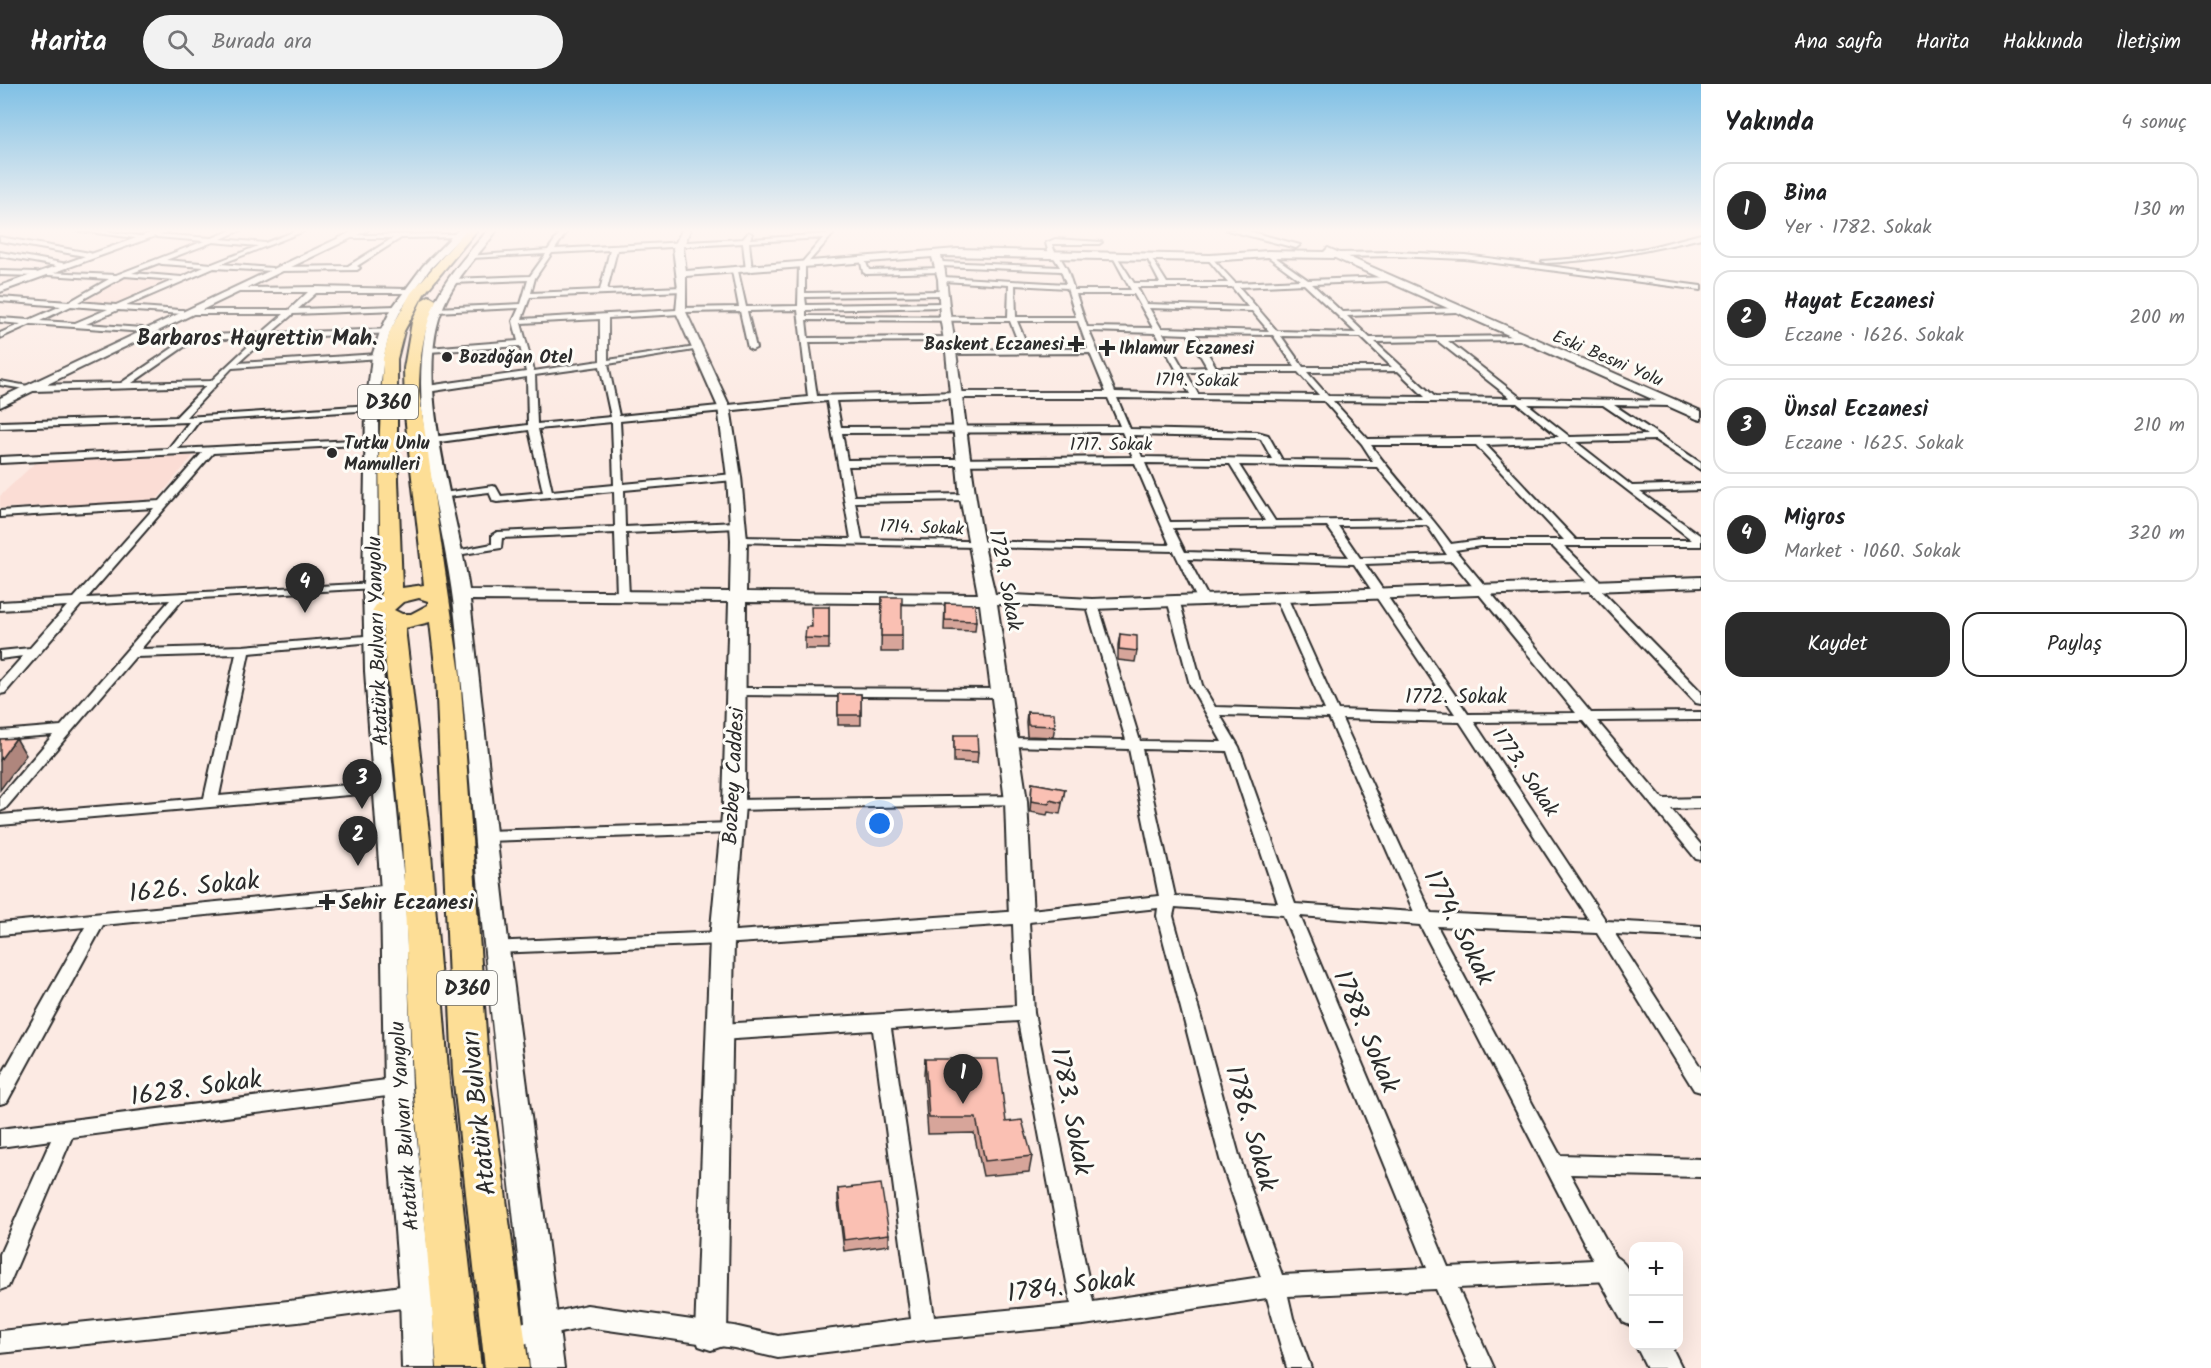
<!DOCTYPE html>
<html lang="tr">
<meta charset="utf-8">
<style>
body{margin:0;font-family:Kalam,sans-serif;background:#f2f2f2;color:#202124}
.controls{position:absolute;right:18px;bottom:18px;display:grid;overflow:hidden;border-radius:12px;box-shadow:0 6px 24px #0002}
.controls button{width:54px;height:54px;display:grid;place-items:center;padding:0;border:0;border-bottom:2px solid #e0e0e0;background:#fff;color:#202124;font:30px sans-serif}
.you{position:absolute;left:880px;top:740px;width:21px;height:21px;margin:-15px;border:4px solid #fff;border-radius:50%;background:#1a73e8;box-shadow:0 0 0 9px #1a73e833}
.badge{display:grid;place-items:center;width:39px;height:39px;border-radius:50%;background:#2b2b2b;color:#fff;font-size:20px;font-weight:700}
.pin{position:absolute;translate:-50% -50px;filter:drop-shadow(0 2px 3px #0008)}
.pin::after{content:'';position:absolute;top:32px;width:21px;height:18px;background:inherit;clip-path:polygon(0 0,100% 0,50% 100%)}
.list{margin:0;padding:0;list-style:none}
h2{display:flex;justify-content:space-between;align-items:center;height:78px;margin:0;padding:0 24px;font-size:26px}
h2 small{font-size:20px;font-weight:400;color:#757577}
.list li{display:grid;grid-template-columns:39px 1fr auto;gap:18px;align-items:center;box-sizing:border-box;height:96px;margin:0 12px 12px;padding:0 12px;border:2px solid #e0e0e0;border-radius:18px}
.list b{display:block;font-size:22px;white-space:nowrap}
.list p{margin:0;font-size:20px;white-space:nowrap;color:#757577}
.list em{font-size:20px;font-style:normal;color:#757577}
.actions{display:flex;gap:12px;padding:18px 24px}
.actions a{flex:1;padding:14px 0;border:2px solid #2b2b2b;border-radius:18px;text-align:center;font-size:21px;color:#2b2b2b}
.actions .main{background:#2b2b2b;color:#fff}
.icon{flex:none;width:33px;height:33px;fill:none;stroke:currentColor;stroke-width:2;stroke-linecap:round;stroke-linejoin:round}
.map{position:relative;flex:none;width:1701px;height:1284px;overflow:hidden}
header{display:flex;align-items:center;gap:36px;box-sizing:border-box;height:84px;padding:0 30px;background:#2b2b2b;color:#fff}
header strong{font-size:28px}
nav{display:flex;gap:33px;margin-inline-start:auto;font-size:21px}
.search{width:420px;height:54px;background:#f2f2f2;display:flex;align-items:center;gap:15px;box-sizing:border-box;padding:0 21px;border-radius:33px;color:#757577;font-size:22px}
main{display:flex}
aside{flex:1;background:#fff}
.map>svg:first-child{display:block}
</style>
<header>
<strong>Harita</strong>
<div class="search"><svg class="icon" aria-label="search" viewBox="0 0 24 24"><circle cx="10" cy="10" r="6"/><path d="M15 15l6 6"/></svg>Burada ara</div>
<nav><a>Ana sayfa</a><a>Harita</a><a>Hakkında</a><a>İletişim</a></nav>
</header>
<main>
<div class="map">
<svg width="1701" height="1284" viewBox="0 0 1701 1284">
<rect width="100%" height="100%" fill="#fceae3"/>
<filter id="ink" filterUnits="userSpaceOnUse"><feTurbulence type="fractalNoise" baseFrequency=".0167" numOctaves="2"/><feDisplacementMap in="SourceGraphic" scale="12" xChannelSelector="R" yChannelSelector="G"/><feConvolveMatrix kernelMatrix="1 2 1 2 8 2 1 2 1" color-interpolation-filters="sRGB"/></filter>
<g filter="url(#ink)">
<g fill="#fbddd5">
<path d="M127,191L180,195L122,221L84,218L114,197Z"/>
<path d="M193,372L154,419L0,424V412L37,377Z"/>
</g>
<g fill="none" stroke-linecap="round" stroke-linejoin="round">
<g stroke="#2b2b2b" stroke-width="4">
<g id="street">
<path d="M74,146H98L146,153L143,155Z"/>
<path d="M232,146H241L221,155L265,159L298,146H307L221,180L272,184L274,187L214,184L126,222L180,226H183V230L118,226L86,240L142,244L146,246L145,248L31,240L0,254V249L21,240L0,238V234L29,236L61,222L0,217V213L69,218L109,195L48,191L46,188L116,191L204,157L157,153L155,150L212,154ZM213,158L258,162L212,180L166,176ZM159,179L162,180L204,183L182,193L132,189ZM125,192L174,196L116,221L78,218ZM71,222L108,225L75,239L40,237Z"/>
<path d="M562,146H568L555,165L743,155L749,148L752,150L750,155L827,150L833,146L835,148L805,182V209L944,207L947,209L944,211L805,213L806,221L944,219L948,221L944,223L806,226V232L1008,233L1009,201L943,197L940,195L943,193L1066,200L1061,187L941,182L938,180L941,178L1060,183L1053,172L1049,170L1046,159L1055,155L1102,158L1099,160H1052L1055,169L1058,170L1067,185L1074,206H1131L1113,173L1116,171L1134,199H1160L1147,174L1150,172L1167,199H1228L1207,174L1210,172L1235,199L1300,196L1266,171L1268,168L1308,196L1388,193L1391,195L1388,197L1312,200L1342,228L1457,224L1461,226L1457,228L1347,232L1370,254L1522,252V256H1519L1448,257L1521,314L1673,317L1674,319L1670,322L1614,321L1701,379V386L1655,356L1576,358L1632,402L1701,400V406L1640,408L1701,452V462H1564L1602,499L1604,501L1599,504L1701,608V620L1696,619L1586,503L1584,501L1588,498L1552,462H1481L1455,466L1591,629L1701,628V636L1597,637L1663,715L1701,714V724L1671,725L1701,761V776L1696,775L1583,637L1474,638L1606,837L1701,842V854L1615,850L1701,984V1008L1694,1006L1597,849L1437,842L1560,1071L1701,1075V1093L1570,1090L1618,1178L1621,1186L1618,1194L1610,1197L1458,1204L1494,1284H1470L1436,1205L1288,1212L1293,1234L1311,1284H1287L1267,1214L1084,1241L924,1256L778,1274L734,1264L587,1243L542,1253L507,1267L499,1264L496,1256L499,1248L542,1231L587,1221L734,1242L778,1252L911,1235L873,946L720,956L714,953L711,948L714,943L720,940L1016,922L1013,840L722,860L497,869L491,868L489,863L491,858L722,848L1021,827L1159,812L1129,665L1009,662L1002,658L1009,654L1126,656L1086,520L1092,517L1098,520L1140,657L1222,658L1190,601L1168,519L1174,516L1180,519L1202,601L1215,623L1325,626L1276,515L1282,512L1288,515L1338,626L1455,630L1354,480L1188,475L1210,517L1204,520L1198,517L1174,467L735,458L734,456L739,453L851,455L827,317L620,337L623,400L734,390L739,393L734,396L624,406L625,443L738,438L743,441L738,444L626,449L629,512L627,514H619L617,512L615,449L502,454L501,464L451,472V468L492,460V451L497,448L615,443L614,407L497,418L493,417L489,408L439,414V410L443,409L493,402L496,403L501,412L543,408L529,346L432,359L427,356L432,353L528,341L527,293L427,308L423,305L427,302L526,288L520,262L428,268L424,266L428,264L518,257L513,237L519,224L436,228L432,226L436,224L521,220L528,196L452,199L449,197L452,195L530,192L546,170L471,174L468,172L548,166ZM823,154L799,182L798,222L746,223L738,187L735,185L732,187L739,223L681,224L677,226L522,235L530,213L683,207L686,205L683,203L607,206L617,166L743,159L746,186L749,188L752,186L749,158ZM610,166L600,206L531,209L535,194L552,169ZM1304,200L1356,249L1277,247L1239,203ZM1015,201L1067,204L1076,233H1016ZM1137,203H1232L1248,223L1146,220ZM1076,210H1134L1153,244L1087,243ZM1149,224L1252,227L1269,247L1161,244ZM798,226L808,313L619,332L608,280L700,265L696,263L608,276V234L681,230L685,228L740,227L748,264L752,266L756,264L747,227ZM600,235V277L534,287L521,239ZM806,236L1010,237L1021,265L952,266L948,268L952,270L1090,269L1106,308H957L817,312L809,258L950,257L954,255L950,253L808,254ZM1017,237H1078L1088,265H1029ZM1089,247L1156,249L1190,310L1115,308ZM1163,249L1188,250L1207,283L1183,284ZM1196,250L1273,251L1295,283H1216ZM1281,252L1361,253L1392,283H1303ZM1439,257V258L1510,314L1435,313L1375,258ZM600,282L611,333L537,340L535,291ZM1398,287L1425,313L1328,312L1307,288ZM1186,288H1298L1319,311L1198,310ZM957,314H1108L1120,342L841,343L836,317ZM1117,314L1324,317L1362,360L1373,377L1282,376L1268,351L1257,348L1130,345ZM1333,317L1517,319L1559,353L1368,355ZM1528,320L1603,321L1647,351L1570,353ZM612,338L614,401L552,407L538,345ZM1122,348L1133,373L847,376L842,349ZM1133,351L1257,354L1261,355L1272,375L1142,373ZM1565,358L1692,456H1576L1486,361ZM1371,361H1476L1564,456H1481L1451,460C1426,425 1396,396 1371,361ZM1135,379L1170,461L862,455L855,418L967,416L972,413L967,410L854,412L848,382ZM1145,379L1230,380L1265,437L1170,438ZM1239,381L1377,383L1422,435L1275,437ZM1427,441L1447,471L1360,474L1338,442ZM1327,442L1349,473L1185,468L1173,444ZM1452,477L1576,629L1468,630L1365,480ZM1220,631L1329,634L1414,828L1295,820L1239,663ZM1342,635L1460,638L1589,836L1431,829ZM1142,665L1227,667L1278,819L1175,812ZM1175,823L1283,831L1427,1184L1282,1191L1240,1075L1173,832ZM1158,824L1157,832L1220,1075L1261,1193L1093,1218L1034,929L1029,838ZM1300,832L1420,841L1593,1176L1448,1183ZM1018,937L1071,1220L934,1233L891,945Z"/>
<path d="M459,150L461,153L401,154L357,182L360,184L357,186L280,187L277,185L280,183L348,182L393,154H347L349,151Z"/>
<path d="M1701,150V154C1649,167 1599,177 1545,179L1542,177L1581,174L1647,164Z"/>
<path d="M0,153L90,169L93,171L90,173L0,157Z"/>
<path d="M0,168L62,179L65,181L62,183L0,172Z"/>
<path d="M1394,168L1465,171L1701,202V206L1465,175L1394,172L1338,173L1335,171L1338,169Z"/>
<path d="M860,174H864L869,186L942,184L945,186L942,188L866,190L863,188Z"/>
<path d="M0,187L36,188L39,190L36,192L0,191Z"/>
<path d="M316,203L407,205L410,207L407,209H316L298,225L397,222L401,224L397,226L293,230L271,249L396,245L400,247L396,249L266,254L238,279L378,270L382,272L381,274L232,284L186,333L387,320L390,321V325L199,337L178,365L372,355L375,356V360L213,369L87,514L396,498V502L392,503L183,515L141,565L243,562L377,551L379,554L373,558L249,569L219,712L384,698L391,703L384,708L0,741V731L204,714L236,570L135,573L5,725L0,727V713L53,651L0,655V647L61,642L170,516L81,521L5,609L0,610V598L23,572L0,575V567L30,564L67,522L0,526V518L74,514L154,424L0,433V427L160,417L202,369L0,379V373L168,365L189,338L0,344V338L176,333L206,302L33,307L29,304L33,301L121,299L183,257L134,258L130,256L131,254L262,249L284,230H187V226H289L308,208H238L235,206L238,204ZM257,254L211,297L132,299L194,256Z"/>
<path d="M0,297L28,302L24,305L0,301Z"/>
<path d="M738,604L1003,605L1009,609L1003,613L733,611L732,608Z"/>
<path d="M1016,712L1021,714L1023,717L1021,720L734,726L729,724L727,721L729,718L734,716Z"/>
<path d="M731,739L736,740L739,744L736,748L731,749L486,757L481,756L478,752L481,748L486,747Z"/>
<path d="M393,801L399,803L401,807L399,811L393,813L103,841L7,1018L0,1020V994L85,843L0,851V839Z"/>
<path d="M402,994L409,996L411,1002L409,1008L402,1010L72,1053L8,1203L0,1206V1170L51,1056L0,1063V1045Z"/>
<path d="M416,1200L424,1203L427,1211L424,1219L416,1222L298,1238L0,1269V1247L298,1216Z"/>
</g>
</g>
<g stroke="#2b2b2b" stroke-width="4">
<g id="secondary">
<path d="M159,146H172L0,208V202Z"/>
<path d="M356,146H368L0,323V314Z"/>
<path d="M458,146H467L429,186L402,224L390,248L384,272L378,325L379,502L383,587L405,807L412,1003L432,1211L436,1284H402L400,1211L384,1003L381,807L365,587L363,502L366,325L372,272L380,248L392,224L423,182Z"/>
<path d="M488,146H497C479,171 456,193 444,221C411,295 458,428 469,506L730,508L731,456L727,393L718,323L676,228L678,205L673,164L682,146H690L683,164L686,187L957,165L1210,171L1268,167L1324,168L1328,164L1701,327V336L1697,335L1335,174L1268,173L1210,177L941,172C948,194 947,213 951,235C966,327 972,420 995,510L1092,515L1701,493V503L1092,525L997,520L1027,717L1033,833L1029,839L1021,842L1013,839L1009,833L1005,717L980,520L746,518L745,721L734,854L727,1250L723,1262L711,1266L699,1262L695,1250L710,854L723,721L729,518L470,516L509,865L564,1284H530C514,1133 496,982 481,830C472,731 466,632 455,533C446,440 409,344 425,250C431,208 462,177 488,146ZM932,173L938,195L940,233L946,268L960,413L978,510L746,508L747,456L741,393L730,323L686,228V192Z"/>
<path d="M1227,146H1244L1300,161L1296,164Z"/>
<path d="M1610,1170C1640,1183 1634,1216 1634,1243L1623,1238L1594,1186L1599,1175Z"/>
<path d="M1636,1262H1671L1682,1284H1647Z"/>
</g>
</g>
<g stroke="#2b2b2b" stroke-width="4">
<path id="highway" d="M466,146H477L424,210L404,247L397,275V369L402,504L424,501L405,331L404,284L412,238L422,216L429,212L436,216C423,247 419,274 419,308L460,590L489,990L529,1284H485L453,990L436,590L430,538L405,544L430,757L449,998L481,1284H437L413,998L402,757L382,539L372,527L381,514L379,369L383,275L390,247L411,209ZM419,514L428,517V521L411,530H402L394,526L403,518Z"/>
</g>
<use href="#street" fill="#fdfcf7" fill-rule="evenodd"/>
<use href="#secondary" fill="#fdfcf7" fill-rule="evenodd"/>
<use href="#highway" fill="#fdde96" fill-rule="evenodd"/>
</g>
<g fill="#d7a59a" stroke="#2b2b2b" stroke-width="1.5">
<path d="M882,513L902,552V568H881Z"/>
<path d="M945,519L976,537L975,547L944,546Z"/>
<path d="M829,523V565H805V554L811,543Z"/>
<path d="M1120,550L1137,567L1135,578L1118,576V561Z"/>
<rect x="838" y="610" width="23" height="31"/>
<path d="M1027,628L1055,642L1053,653L1027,652L1026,638Z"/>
<path d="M954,651L978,668L977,679L954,678Z"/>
<path d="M1032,699L1065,705L1060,730L1048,728L1047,731L1030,728Z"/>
<path d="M925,975L1006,1038L1032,1072L1029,1088L983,1092L974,1049L928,1050L924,991Z"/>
<path d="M838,1105L889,1150V1161L844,1167L838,1117Z"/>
</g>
<path fill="#af867d" stroke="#2b2b2b" stroke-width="1.5" d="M16,654L26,671L0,706V676Z"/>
<g fill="#fac0b3" stroke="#2b2b2b" stroke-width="1.5">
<path d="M882,513H902V552H881Z"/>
<path d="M945,519L975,520L976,537L945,536Z"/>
<path d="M811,523H829V555L805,554L806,543H812Z"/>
<path d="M1120,550L1137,552V567L1119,565Z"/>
<rect x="838" y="610" width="23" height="21"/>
<path d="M1027,628L1054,629L1055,642L1028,641Z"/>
<path d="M954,651H977L978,668L954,667Z"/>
<path d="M16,654L0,676V655Z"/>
<path d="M1032,699L1065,705L1062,719L1050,716L1049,720L1031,717Z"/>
<path d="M925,975H998L1006,1038L1022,1036L1032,1072L985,1077L976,1034H929Z"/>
<path d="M881,1100L889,1150L844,1156L838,1105Z"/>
</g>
</g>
<linearGradient id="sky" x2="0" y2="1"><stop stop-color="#7fc0e5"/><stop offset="0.45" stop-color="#fef6f2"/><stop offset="1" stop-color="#fef6f2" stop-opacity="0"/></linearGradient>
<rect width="1701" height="326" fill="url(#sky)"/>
<g fill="#2b2b2b" stroke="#fdfcf7" stroke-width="2">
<path d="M1073 251h6v6h6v6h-6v6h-6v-6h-6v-6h6z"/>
<path d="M1104 255h6v6h6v6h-6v6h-6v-6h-6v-6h6z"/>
<circle cx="447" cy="273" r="6"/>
<circle cx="332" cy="369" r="6"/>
<path d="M324 809h6v6h6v6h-6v6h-6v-6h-6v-6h6z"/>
</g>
<g text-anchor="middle" stroke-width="6" stroke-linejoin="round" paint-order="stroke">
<g font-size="18" font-weight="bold" fill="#2b2b2b" stroke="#fdfcf7" text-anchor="start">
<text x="1064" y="266" text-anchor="end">Baskent Eczanesi</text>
<text x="1119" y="270">Ihlamur Eczanesi</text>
<text x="459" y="279">Bozdoğan Otel</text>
<text x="344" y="365">Tutku Unlu<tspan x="344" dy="21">Mamulleri</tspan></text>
</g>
<g font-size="18" fill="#2b2b2b" stroke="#fdfcf7">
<text transform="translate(1608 274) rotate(23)" y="6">Eski Besni Yolu</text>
<text transform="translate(1197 296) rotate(1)" y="6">1719. Sokak</text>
<text x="1111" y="366">1717. Sokak</text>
<text transform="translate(922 443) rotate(2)" y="6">1714. Sokak</text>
</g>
<g fill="#fdfcf7" stroke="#6a6a68" stroke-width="1.5">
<rect x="358" y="301" width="60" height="34" rx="4.5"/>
<rect x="437" y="887" width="60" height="34" rx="4.5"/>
</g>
<g font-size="20" font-weight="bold" fill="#2b2b2b">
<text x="388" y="325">D360</text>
<text x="467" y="911">D360</text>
</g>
<g font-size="21" fill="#2b2b2b" stroke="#fdfcf7">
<text transform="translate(1006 496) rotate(79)" y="7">1729. Sokak</text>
<text transform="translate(377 557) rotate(-92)" y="7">Atatürk Bulvarı Yanyolu</text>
<text x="1456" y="619">1772. Sokak</text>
<text transform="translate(1526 688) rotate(56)" y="7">1773. Sokak</text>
<text transform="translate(733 692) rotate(-87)" y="7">Bozbey Caddesi</text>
<text transform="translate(404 1042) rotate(-94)" y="7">Atatürk Bulvarı Yanyolu</text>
</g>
<g font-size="21" font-weight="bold" fill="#2b2b2b" stroke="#fdfcf7" text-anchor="start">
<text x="339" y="825">Sehir Eczanesi</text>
</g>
<g font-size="22" font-weight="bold" fill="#2b2b2b" stroke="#fdfcf7">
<text x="257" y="261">Barbaros Hayrettin Mah.</text>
</g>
<g font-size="26" fill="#2b2b2b" stroke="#fdfcf7">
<text transform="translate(194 802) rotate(-6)" y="9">1626. Sokak</text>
<text transform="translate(1460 843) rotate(63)" y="9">1774. Sokak</text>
<text transform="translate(1367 947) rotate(67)" y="9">1788. Sokak</text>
<text transform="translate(196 1003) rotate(-8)" y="9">1628. Sokak</text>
<text transform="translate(1072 1027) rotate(79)" y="9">1783. Sokak</text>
<text transform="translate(478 1029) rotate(-96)" y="9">Atatürk Bulvarı</text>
<text transform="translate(1252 1044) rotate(74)" y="9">1786. Sokak</text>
<text transform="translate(1071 1201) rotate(-7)" y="9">1784. Sokak</text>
</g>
</g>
</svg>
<div class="controls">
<button>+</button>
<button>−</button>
</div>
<div class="you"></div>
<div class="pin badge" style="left:963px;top:1020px">1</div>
<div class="pin badge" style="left:358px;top:782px">2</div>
<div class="pin badge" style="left:362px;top:725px">3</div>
<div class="pin badge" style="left:305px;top:529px">4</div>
</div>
<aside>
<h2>Yakında<small>4 sonuç</small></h2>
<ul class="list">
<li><span class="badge">1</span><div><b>Bina</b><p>Yer · 1782. Sokak</p></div><em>130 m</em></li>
<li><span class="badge">2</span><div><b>Hayat Eczanesi</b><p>Eczane · 1626. Sokak</p></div><em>200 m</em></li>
<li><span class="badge">3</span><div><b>Ünsal Eczanesi</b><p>Eczane · 1625. Sokak</p></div><em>210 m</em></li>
<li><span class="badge">4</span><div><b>Migros</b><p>Market · 1060. Sokak</p></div><em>320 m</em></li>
</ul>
<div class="actions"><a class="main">Kaydet</a><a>Paylaş</a></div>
</aside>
</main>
